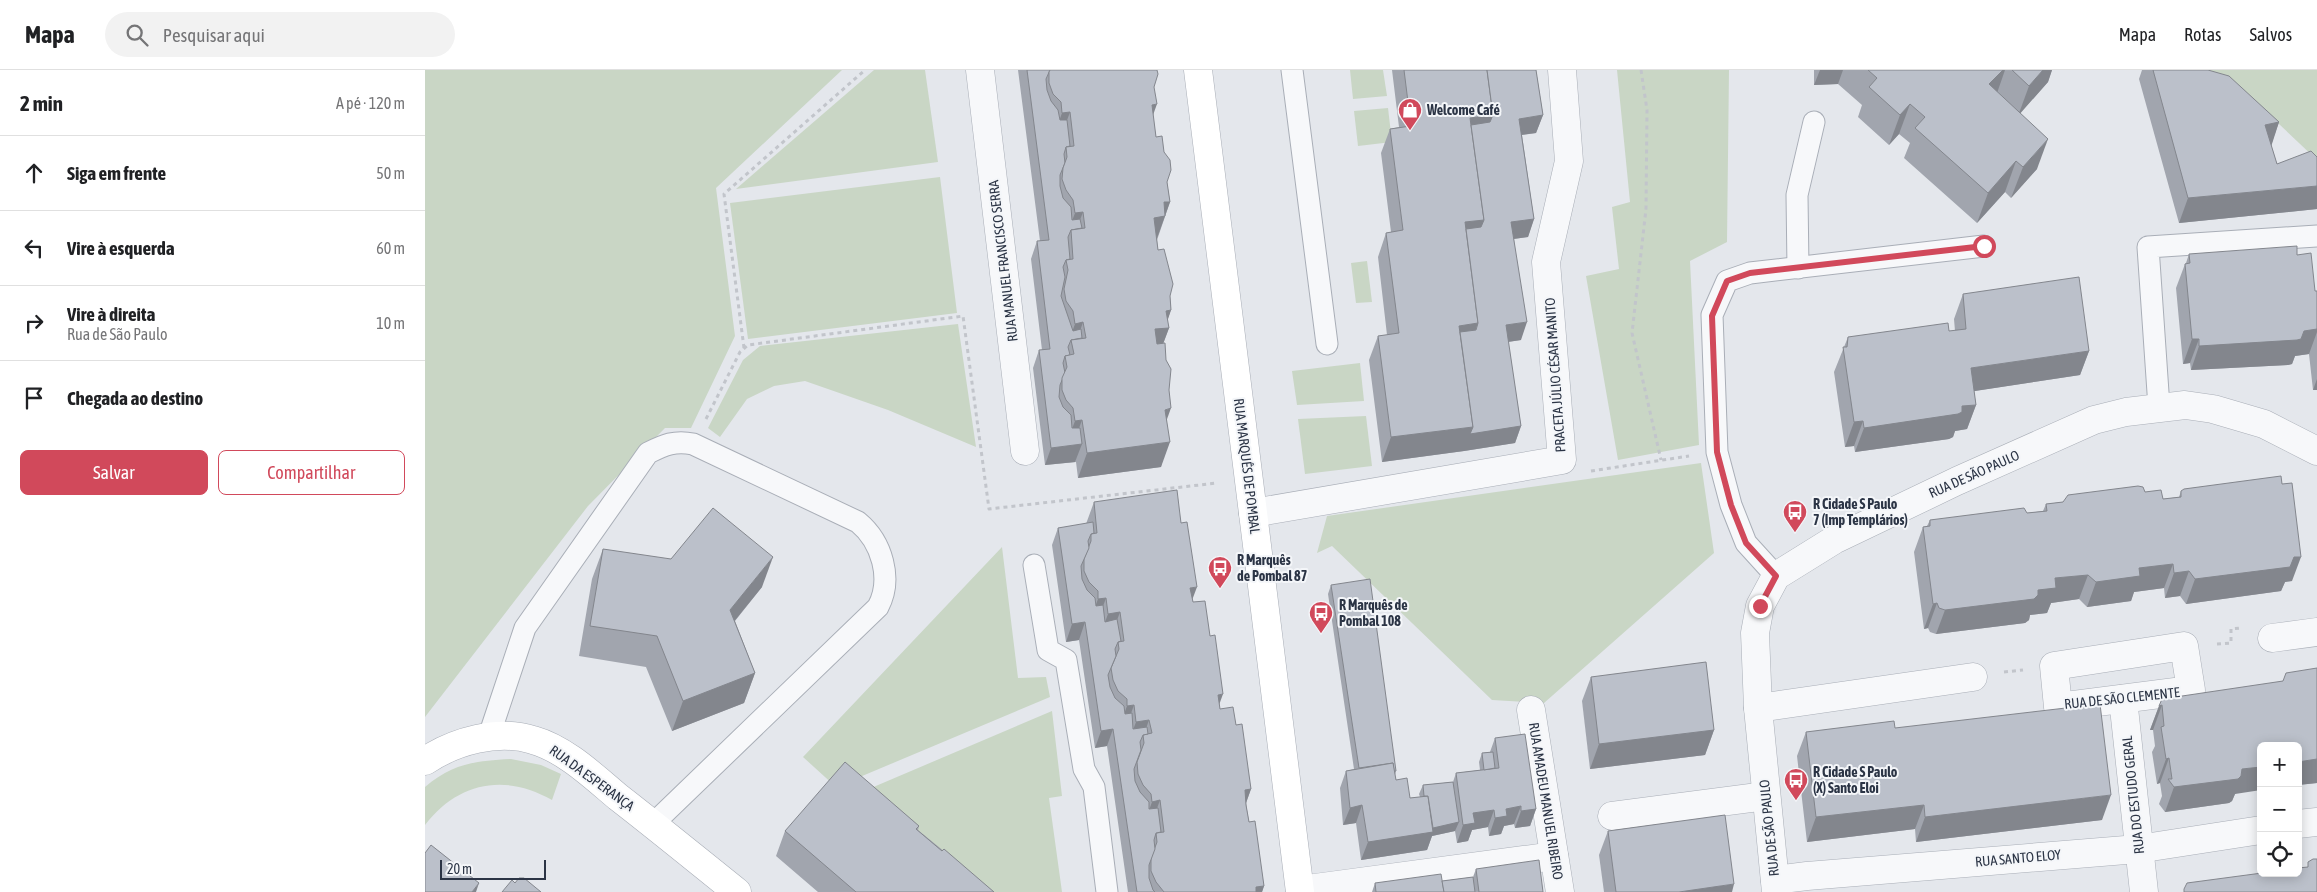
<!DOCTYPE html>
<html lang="pt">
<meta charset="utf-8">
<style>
body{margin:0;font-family:"Asap Condensed",sans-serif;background:#f2f2f2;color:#202124}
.controls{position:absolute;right:15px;bottom:15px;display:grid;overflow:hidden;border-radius:8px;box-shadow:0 2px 12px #0003}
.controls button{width:45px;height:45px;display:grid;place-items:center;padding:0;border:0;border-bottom:1px solid #e0e0e0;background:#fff;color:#202124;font:25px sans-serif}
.scale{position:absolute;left:15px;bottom:12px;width:106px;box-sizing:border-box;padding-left:5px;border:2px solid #2b3445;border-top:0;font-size:14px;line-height:18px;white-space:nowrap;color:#2b3445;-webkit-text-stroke:4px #f4f6f9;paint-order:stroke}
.stop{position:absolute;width:15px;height:15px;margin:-11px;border:4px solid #d1495b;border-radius:50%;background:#fff}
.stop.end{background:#d1495b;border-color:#fff;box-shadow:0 1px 5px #0008}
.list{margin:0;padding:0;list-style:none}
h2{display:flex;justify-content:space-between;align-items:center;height:65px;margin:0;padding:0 20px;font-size:21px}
h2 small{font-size:16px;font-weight:400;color:#757577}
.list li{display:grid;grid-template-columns:32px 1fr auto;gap:15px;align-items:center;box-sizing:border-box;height:75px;padding:0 20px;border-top:1px solid #e0e0e0}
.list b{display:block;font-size:19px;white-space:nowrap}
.list p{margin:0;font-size:16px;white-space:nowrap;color:#757577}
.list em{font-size:16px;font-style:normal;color:#757577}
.actions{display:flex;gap:10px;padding:15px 20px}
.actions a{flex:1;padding:11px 0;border:1px solid #d1495b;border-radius:8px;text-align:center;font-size:18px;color:#d1495b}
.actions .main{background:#d1495b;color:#fff}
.icon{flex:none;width:28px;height:28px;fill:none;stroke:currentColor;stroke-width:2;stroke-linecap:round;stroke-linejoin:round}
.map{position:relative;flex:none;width:1892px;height:822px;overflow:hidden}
header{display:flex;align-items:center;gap:30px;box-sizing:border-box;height:70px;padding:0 25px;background:#fff;border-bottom:1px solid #e0e0e0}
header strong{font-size:24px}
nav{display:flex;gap:28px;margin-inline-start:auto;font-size:18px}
.search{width:350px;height:45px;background:#f2f2f2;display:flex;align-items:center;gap:12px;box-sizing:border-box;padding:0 18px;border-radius:28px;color:#757577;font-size:19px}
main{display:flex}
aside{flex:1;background:#fff}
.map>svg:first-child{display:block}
</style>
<header>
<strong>Mapa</strong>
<div class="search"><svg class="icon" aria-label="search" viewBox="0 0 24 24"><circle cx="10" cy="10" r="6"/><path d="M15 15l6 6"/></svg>Pesquisar aqui</div>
<nav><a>Mapa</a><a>Rotas</a><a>Salvos</a></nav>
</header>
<main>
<aside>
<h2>2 min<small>A pé · 120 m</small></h2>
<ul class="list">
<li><svg class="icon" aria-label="ahead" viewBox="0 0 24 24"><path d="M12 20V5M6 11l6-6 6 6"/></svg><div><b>Siga em frente</b></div><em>50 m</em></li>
<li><svg class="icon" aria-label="left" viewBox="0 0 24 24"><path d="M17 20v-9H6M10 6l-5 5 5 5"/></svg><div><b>Vire à esquerda</b></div><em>60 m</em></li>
<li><svg class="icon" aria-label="right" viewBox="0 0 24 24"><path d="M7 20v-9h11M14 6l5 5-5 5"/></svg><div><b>Vire à direita</b><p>Rua de São Paulo</p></div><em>10 m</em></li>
<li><svg class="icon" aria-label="arrive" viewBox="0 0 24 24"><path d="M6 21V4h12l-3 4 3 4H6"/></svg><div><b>Chegada ao destino</b></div></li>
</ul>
<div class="actions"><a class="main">Salvar</a><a>Compartilhar</a></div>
</aside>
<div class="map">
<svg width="1892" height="822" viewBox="0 0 1892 822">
<rect width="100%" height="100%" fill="#e4e7ec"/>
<g fill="#c9d6c5">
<path d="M0,0H417L291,118L310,266L266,358H240L163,436L0,647Z"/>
<path d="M449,0H500L513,92L311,119Z"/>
<path d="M925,0H958L962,26L928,29Z"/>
<path d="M1192,0H1304L1302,172L1265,191L1274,375L1193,390L1161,206L1194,199L1187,137L1205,132Z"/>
<path d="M1749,0H1892V90L1817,19Z"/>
<path d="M963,38L967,72L933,76L929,41Z"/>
<path d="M515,107L532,243L323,269L305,133Z"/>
<path d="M942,191L947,232L931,233L926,193Z"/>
<path d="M533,254L551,377L463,340L380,311L349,316L322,329L295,367L283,358L318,290L335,276Z"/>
<path d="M935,293L939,331L872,335L867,301Z"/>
<path d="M941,346L947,396L880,404L873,349Z"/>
<path d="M1276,393L1289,483L1119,633L1067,630L907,476L892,483L902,446Z"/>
<path d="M577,477L593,608L621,607L625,627L411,717L378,687Z"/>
<path d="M627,641L637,726L624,728L637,822H541L432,724Z"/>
<path d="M86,689L116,695L136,704L127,730C80,703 33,712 0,755V717C28,693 51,691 86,689Z"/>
</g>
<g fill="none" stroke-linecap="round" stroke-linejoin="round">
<g stroke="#a9aeb7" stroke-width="23">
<g id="lane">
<path d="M867,0L902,274"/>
<path d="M1373,198L1372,125L1389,52"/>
<path d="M1734,337L1723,177L1892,166"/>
<path d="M609,495L623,580L641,590L659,699L669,717L682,822"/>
<path d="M1351,506L1321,473L1306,435L1292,382L1287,245L1302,211L1325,203L1559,176"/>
<path d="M64,666L100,558L223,383C239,375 250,370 268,374L433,452C457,472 468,509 453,537L228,754"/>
</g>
</g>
<g stroke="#a9aeb7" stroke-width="29">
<g id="street">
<path d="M555,0L600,381"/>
<path d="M828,443L1137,390L1121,192L1144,91L1137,0"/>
<path d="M1847,568L1892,562"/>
<path d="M1759,576L1766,620L1633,637L1629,596Z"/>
<path d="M1698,629L1719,822"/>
<path d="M1333,638L1548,607"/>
<path d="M1106,640L1135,822"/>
<path d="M1187,746L1341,726"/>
<path d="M1873,754L1892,752"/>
<path d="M1350,810L1382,806L1713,779L1836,760"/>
<path d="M875,820L1129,786"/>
<path d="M1351,822L1333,638L1330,563L1335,536L1351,506L1409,470L1532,411L1669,350L1701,342L1760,335L1788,339L1839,354L1892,381"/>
</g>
</g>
<g stroke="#a9aeb7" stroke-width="29">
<g id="secondary">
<path d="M773,0L875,822"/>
<path d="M0,691C30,671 73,659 108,670C140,679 168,706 193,727C233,758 272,790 312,822"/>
</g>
</g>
<g stroke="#c2c5cb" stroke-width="3" stroke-dasharray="4 4" stroke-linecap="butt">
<path d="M1216,0L1222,40L1221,139L1207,263L1236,390"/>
<path d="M319,278L299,124L440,0"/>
<path d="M281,349L315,282L323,275L538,246L564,439L792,413"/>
<path d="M1166,401L1264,386"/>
<path d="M1792,574L1806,573V559L1816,558"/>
<path d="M1579,602L1598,600"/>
</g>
<use href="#lane" stroke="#f7f8fa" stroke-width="21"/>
<use href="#street" stroke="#f7f8fa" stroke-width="28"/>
<use href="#secondary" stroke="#fff" stroke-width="28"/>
</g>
<g fill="#a1a5ae">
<path d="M593,0H732L729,17L728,46L731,67L742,112L745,132L732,170L733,180L745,226L746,240L742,251L744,258L738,274L742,349L736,397L653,408L651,392L620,395L608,298L614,280H617L606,189L612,171H615Z"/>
<path d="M967,0H1111L1118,45L1111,63L1097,65L1109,149L1103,167L1089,169L1096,270L1083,272L1096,356L1090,373L1039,381L957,392L944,290L953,266L962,265L953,187L961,163L966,162L956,83L965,59L974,57Z"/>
<path d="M1389,0H1627L1623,12L1595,43L1612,99L1586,128L1580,122L1552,153L1479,88L1485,73L1474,64L1464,75L1433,47L1437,35L1413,14L1389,15Z"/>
<path d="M1717,0H1728L1854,52L1846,75L1852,94L1892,87V139L1754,153L1714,9Z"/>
<path d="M1764,184L1872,185L1890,221H1892V320H1888L1884,284L1870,286L1867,294L1863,295L1766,300L1765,293L1758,294L1751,218L1760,194L1761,193Z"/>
<path d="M1538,224L1664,281L1655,305L1549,321L1551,335L1542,359L1530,361L1528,367L1524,369L1430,382L1429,376L1420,377L1409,302L1423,267L1530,261L1529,249Z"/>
<path d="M1756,421L1867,511L1860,512L1856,521L1761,534L1755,526L1740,528L1739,518L1709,522L1706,531L1662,537L1654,529L1626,533L1622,543L1605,545L1604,550L1600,553L1511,564L1505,562L1503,558L1499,559L1489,482L1498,457L1502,456L1505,450L1602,443L1618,441L1621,434L1720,422L1738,429L1754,427Z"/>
<path d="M669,432L767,529L795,639L811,655L826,719L821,733L824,752L839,816L837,822H703L682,676L670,678L654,570L641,572L627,475L633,458L661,454Z"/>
<path d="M178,479L337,517L310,551L330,603L319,633L247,661L221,597L154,586L167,509Z"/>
<path d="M906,515L971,701L970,705L971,710L985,728L995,727L994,724L998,715L1028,712L1031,703L1055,700L1054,692L1057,683L1065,682L1070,668L1111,739L1105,756L1090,758L1089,754L1079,756L1076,764L1064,766L1063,757L1047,760L1043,771L1032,773L1030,761L1007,766L1002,780L936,790L931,753L918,755L915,718L921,701L929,699L903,524Z"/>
<path d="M1892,598V713L1873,715V676L1810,724L1807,731L1804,733L1740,742L1734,734L1737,726L1735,713L1732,714L1727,682L1730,676L1728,660H1725L1734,636L1858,611Z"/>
<path d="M1166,607L1289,660L1280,685L1165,699L1157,631Z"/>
<path d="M1470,658L1677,750L1491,772L1490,759L1382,772L1372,686L1381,662Z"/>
<path d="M494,756L493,760L569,822H393L351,786L360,761Z"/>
<path d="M1183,761L1307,822H1179L1174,785Z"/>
<path d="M1051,799L1118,822H947L950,813L1017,811L1048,807Z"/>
</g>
<g fill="#83868d">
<path d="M1395,0H1418L1413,14L1389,15Z"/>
<path d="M1578,0H1580L1571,26L1564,14Z"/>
<path d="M1618,0H1627L1623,12L1593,46L1604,16Z"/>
<path d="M732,34L723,59L727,35Z"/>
<path d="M1485,34L1474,64L1464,75L1475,45Z"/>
<path d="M645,42L636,67L628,68L637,43Z"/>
<path d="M1068,45L1059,70L1045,72V48Z"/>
<path d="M1118,45L1111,63L1088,66L1094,49Z"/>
<path d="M1854,52L1846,77L1840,55Z"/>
<path d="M1623,69L1612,99L1586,128L1598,97Z"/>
<path d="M1591,91L1580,122L1552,153L1563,123Z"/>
<path d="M1892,116V139L1754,153L1763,128Z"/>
<path d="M739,132H745L731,171L729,148Z"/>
<path d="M658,142L649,166L646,160L641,167L650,143Z"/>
<path d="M1109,149L1103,167L1080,170L1086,152Z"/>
<path d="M1059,150L1050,175L1040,176V152Z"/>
<path d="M746,240L740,258H744L735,282L721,284L730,259L741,241Z"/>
<path d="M658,252L650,276L649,284L646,270L641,279L650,254Z"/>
<path d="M1102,252L1096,270L1075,273L1081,255Z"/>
<path d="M1053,253L1044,278L1034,279V256Z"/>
<path d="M1892,259V262L1884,284L1870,286L1867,294L1863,295L1766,300L1774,276Z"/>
<path d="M1767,269H1774L1765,293L1758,294Z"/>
<path d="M1664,281L1655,305L1537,323L1546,298Z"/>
<path d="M1892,309V320H1888Z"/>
<path d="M1551,335L1542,359L1530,361L1528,367L1524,369L1430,382L1439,358L1537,336Z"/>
<path d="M746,338L737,363L740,340Z"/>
<path d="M657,350L648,375H641L650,351Z"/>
<path d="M1438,351L1429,376L1420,377L1429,352Z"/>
<path d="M1096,356L1090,373L1039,381L957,392L966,367L1048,357Z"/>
<path d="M745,372L736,397L653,408L662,383Z"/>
<path d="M657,374L650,392L620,395L626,378Z"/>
<path d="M348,487L337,517L294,570L305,540Z"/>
<path d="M1869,487H1876L1867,511L1860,512L1856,521L1761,534L1770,509Z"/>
<path d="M1748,494L1739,518L1709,522L1706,531L1662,537L1671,512L1714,498Z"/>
<path d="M1764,501L1755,526L1740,528L1749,503Z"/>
<path d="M1663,505L1654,529L1626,533L1622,543L1605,545L1604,550L1600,553L1511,564L1520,540L1613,520L1630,508Z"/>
<path d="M772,517L763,541L765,518Z"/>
<path d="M681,528L672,553L664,554L673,529Z"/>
<path d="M1512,533L1503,558L1499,559L1508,534Z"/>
<path d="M695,542L686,567L674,569L683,544Z"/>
<path d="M660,552L654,570L641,572L647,554Z"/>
<path d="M330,603L319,633L247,661L258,631Z"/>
<path d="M798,624L789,649L793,625Z"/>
<path d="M709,635L700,660L693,661L702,636Z"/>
<path d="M1737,635L1728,660H1725L1734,636Z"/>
<path d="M724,650L718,667V665L702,676L711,652Z"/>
<path d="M688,659L682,676L670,678L676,661Z"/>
<path d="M1289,660L1280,685L1165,699L1174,674Z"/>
<path d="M1744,688L1735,713L1732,714L1741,689Z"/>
<path d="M1892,689V713L1873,715V692Z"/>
<path d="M1836,697V720L1810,724L1807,731L1804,733L1740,742L1749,717L1817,699Z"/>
<path d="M826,719L817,744L820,720Z"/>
<path d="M1686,725L1677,750L1491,772L1500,747Z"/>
<path d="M735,730L726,755L718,757L727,732Z"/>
<path d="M937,735L931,753L918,755L925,738Z"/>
<path d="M1499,735L1490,759L1382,772L1391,747Z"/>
<path d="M1096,736L1089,754L1079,756L1076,764L1064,766L1070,748L1081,739Z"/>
<path d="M1111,739L1105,756L1090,758L1096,741Z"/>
<path d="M1069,740L1063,757L1047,760L1043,771L1032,773L1038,755L1048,743Z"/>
<path d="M1034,752L1030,761L1007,766L1002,780L936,790L943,772Z"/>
<path d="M54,813L51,822H47Z"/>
<path d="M1309,814L1307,822H1254Z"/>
<path d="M839,816L837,822H829L831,817Z"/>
</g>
<g fill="#bbc0ca" stroke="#83868d">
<path d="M602,0H625L621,9L622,20L626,31L633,40L635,50H642L645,76L641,77L639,84L640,93L635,105V116L638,128L646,137L647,150L655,149L657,158L646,160L643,167L645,189L641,190L638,197L640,207L636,226L648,261L656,259L657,268L646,270L643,277L645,285L640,286L638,293L640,303L635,315L634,327L638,337L646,345L647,358H655L657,374L626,378L614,280L625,279L612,171L624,170Z"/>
<path d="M625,0H732L733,4L729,17L732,34L727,35L731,67L737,66L739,82L745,90L746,100L742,112L745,132H739L740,146L729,148L733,180L739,179L748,214L745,226L746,240L741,241L744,258L730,259L732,274L740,273L741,290L746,299L744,320L746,338L740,340L745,372L662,383L657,350L650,351L648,338L641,330L637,320V308L642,297L640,286L649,284L646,270L661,268L658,252L650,254L648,241L641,231L639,219L643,200L641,190L648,189L646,160L660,158L658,142L650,143L648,130L641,120L637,109L638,98L642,87L641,77L649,76L645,42L637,43L636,32L628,24L624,13V2Z"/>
<path d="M979,0H1062L1068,45L1045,48L1059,150L1040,152L1053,253L1034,256L1048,357L966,367L953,266L974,263L961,163L978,160L965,59L986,56Z"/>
<path d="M1062,0H1111L1118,45L1094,49L1109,149L1086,152L1102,252L1081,255L1096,356L1045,364L1048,357L1035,262L1051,260L1053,253L1041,159L1056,157L1059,150L1046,55L1065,52L1068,45Z"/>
<path d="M1443,0H1578L1564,14L1623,69L1598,97L1591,91L1563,123L1490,58L1500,47L1485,34L1475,45L1444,17L1452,8Z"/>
<path d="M1587,0H1618L1604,16Z"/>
<path d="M1728,0H1783L1804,6L1854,52L1840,55L1852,94L1886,81L1892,87V116L1763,128Z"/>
<path d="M1872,176V185L1886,183L1890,221H1892V259L1879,261L1876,269L1872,270L1774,276V269H1767L1760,194L1765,193L1764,184Z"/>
<path d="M1654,207L1664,281L1546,298L1551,335L1537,336V342L1533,344L1439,358L1438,351L1429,352L1418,277H1422L1423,267L1523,253L1524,261L1541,259L1538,224Z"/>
<path d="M1856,406L1857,414L1867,413L1876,487H1869L1865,497L1770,509L1764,501L1749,503L1748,494L1714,498L1715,506L1671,512L1663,505L1630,508L1631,518L1613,520V525L1609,529L1520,540L1514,538L1512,533L1508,534L1498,457L1505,456V450L1599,438L1602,443L1622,441L1621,434L1638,432L1643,425L1713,416L1718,417L1720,422L1736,420L1738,429L1756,427V421L1759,419Z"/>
<path d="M752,420L756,453L762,452L772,517L765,518L768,532L780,531L785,566L790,565L798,624L793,625L795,639L808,637L811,655L817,654L826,719L820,720L821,735L824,752L830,751L839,816L831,817V822H739L731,812L726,801V788L732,772L731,763L739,762L735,730L727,732L726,724L718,715L713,704L712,692L719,673L718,665L727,663L724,650L711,652L709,635L702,636V629L693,621L688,610L686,598L694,579L693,572L699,571L695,542L683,544L681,528L673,529V521L664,512L659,501V489L666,471V464L672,463L669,432Z"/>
<path d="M288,438L348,487L305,540L330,603L258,631L232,566L165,556L178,479L246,489Z"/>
<path d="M668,452L669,463L666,464L663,471L664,478L656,496L657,509L662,520L670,528L671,536L678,535L680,552L692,549L696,571L693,572L690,579L691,586L683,605L685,617L690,628L699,636L700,644L707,643L708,659L722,657L723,664L718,665L715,672L716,680L709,699L710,711L715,722L724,732V739L733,738L736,762L731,763L729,770L730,779L724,795V808L728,820L730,822H712L688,659L676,661L660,552L647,554L633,458Z"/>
<path d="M945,509L971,701H969L968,693L934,698L906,515Z"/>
<path d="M1281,592L1289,660L1174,674L1166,607Z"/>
<path d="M1892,598V689L1873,692V676H1836V697L1817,699L1816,706L1813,709L1749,717L1743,709H1747L1744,688L1741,689L1736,657L1739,656L1737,635L1734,636L1737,629L1858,611L1861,603Z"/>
<path d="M1675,634L1686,725L1500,747L1499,735L1391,747L1381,662L1469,651L1470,658Z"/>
<path d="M1100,664L1111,739L1096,741V736L1081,739L1082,746L1070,748L1069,740L1048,743L1050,753L1038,755L1031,703L1074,698L1070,668Z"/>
<path d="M1068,682L1070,698L1059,700L1057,683Z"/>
<path d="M420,692L494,756L491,759L517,781L519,779L569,822H431L360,761Z"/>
<path d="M968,693L971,710L982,708L985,728L1003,726L1008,762L943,772L937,735L925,738L921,701Z"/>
<path d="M1028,712L1034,752L1008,758L1003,726H999L998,715Z"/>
<path d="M1300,745L1309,814L1254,822H1191L1183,761Z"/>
<path d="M6,775L54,813L47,822H0V783Z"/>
<path d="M1888,789H1892V822H1759V819L1762,813L1837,803H1873V798L1883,797V792Z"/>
<path d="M1114,790L1118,822H1054L1051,799Z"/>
<path d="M1016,804L1019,822H951L950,813Z"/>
<path d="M1048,807L1050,822H1019L1017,811Z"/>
<path d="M94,808H99L116,822H77L87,810L90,813Z"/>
</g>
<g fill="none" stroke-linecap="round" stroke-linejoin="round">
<path stroke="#d1495b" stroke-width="6" d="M1335,536L1351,506L1321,473L1306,435L1292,382L1287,246L1302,211L1325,203L1559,176"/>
</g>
<defs>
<g id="shop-pin" transform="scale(1.25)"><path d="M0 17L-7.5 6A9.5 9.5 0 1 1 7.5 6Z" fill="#d1495b" stroke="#f4f6f9"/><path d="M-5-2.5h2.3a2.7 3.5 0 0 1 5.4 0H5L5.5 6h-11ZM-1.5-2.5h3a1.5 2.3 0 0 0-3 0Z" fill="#fff"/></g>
<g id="bus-pin" transform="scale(1.25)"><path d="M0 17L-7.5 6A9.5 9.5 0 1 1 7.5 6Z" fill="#d1495b" stroke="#f4f6f9"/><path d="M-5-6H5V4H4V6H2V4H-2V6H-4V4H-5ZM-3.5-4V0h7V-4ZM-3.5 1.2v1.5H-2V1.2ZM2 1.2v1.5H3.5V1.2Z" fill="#fff"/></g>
</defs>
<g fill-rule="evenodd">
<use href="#shop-pin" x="985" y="40"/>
<use href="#bus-pin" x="1370" y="442"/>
<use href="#bus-pin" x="795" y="498"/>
<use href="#bus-pin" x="896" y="543"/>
<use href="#bus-pin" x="1371" y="710"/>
</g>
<g text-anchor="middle" stroke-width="4" stroke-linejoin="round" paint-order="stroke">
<g font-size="14" font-weight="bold" fill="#2b3445" stroke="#f4f6f9" text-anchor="start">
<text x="1002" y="45">Welcome Café</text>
<text x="1388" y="439">R Cidade S Paulo<tspan x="1388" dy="16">7 (Imp Templários)</tspan></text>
<text x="812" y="495">R Marquês<tspan x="812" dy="16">de Pombal 87</tspan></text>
<text x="914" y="540">R Marquês de<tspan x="914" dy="16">Pombal 108</tspan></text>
<text x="1388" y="707">R Cidade S Paulo<tspan x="1388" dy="16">(X) Santo Eloi</tspan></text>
</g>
<g font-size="14" fill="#2b3445" stroke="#f4f6f9">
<text transform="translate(578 191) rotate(-97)" y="5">RUA MANUEL FRANCISCO SERRA</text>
<text transform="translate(1130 305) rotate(-94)" y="5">PRACETA JÚLIO CÉSAR MANITO</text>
<text transform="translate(822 396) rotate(83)" y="5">RUA MARQUÊS DE POMBAL</text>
<text transform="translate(1549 404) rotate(-24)" y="5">RUA DE SÃO PAULO</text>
<text transform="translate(1697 628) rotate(-6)" y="5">RUA DE SÃO CLEMENTE</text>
<text transform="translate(167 708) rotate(36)" y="5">RUA DA ESPERANÇA</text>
<text transform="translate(1708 725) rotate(-96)" y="5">RUA DO ESTUDO GERAL</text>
<text transform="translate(1121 731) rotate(81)" y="5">RUA AMADEU MANUEL RIBEIRO</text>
<text transform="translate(1344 758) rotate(-96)" y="5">RUA DE SÃO PAULO</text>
<text transform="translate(1593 788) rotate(-5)" y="5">RUA SANTO ELOY</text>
</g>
</g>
</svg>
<div class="controls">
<button>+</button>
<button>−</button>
<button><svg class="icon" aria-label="locate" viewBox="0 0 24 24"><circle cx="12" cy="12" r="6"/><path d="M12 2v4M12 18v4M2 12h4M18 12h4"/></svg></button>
</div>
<div class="scale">20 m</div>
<div class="stop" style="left:1559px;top:176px"></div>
<div class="stop end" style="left:1335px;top:536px"></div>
</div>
</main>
